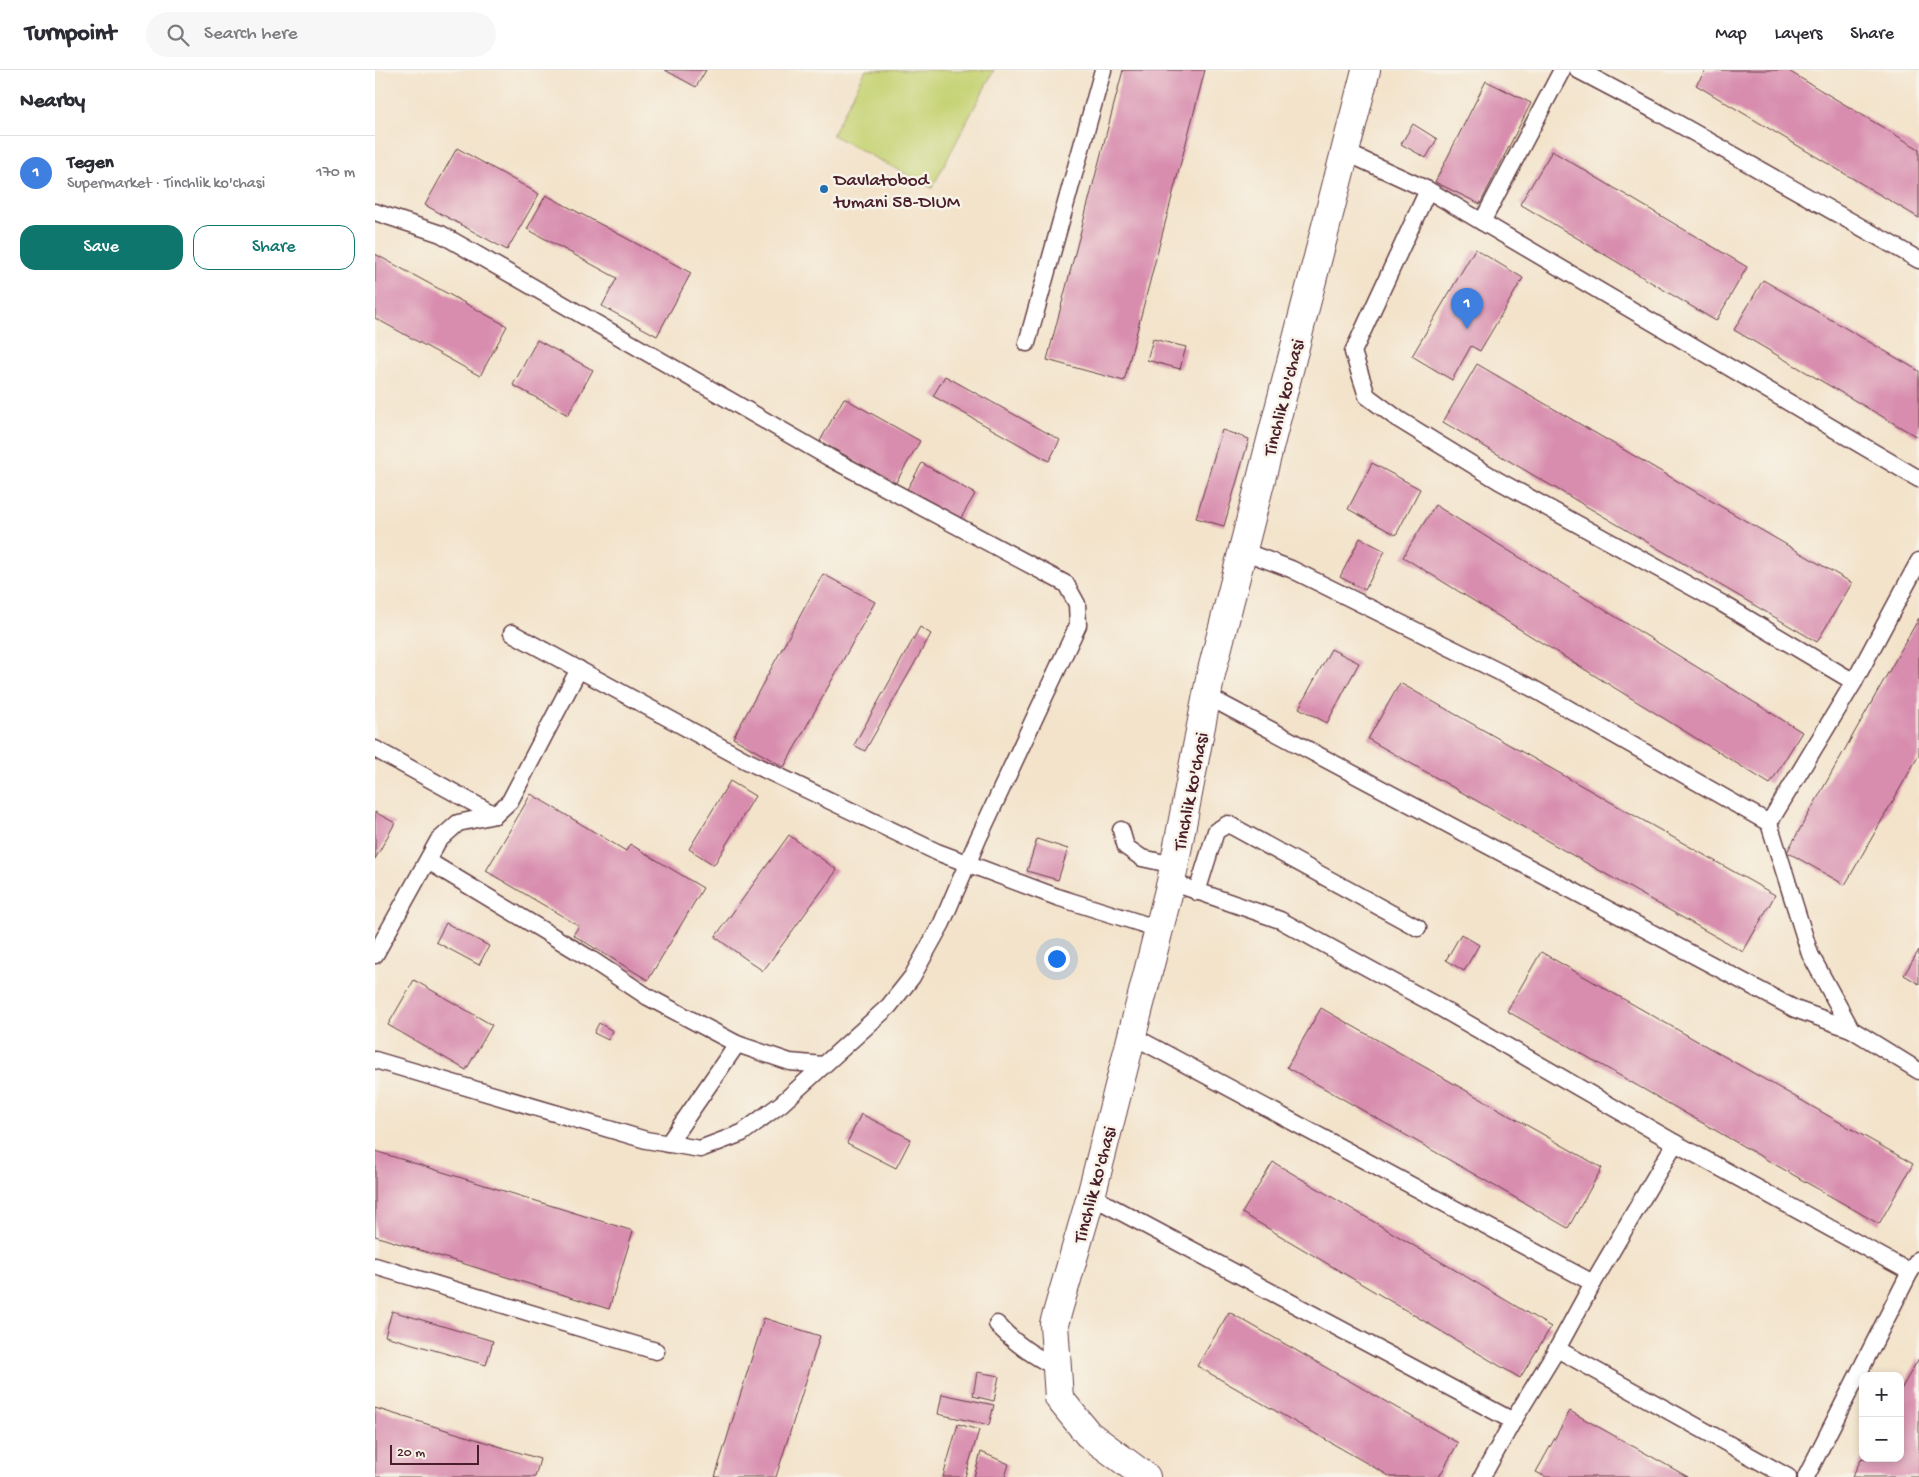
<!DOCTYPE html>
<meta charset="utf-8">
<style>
body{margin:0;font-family:"Gochi Hand",sans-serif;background:#f7f7f7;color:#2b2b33}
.controls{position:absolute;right:15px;bottom:15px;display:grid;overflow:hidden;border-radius:10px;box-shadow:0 2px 8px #0003}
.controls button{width:45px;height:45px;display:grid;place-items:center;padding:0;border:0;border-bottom:1px solid #e1e1e2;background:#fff;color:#2b2b33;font:25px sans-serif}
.scale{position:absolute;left:15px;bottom:12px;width:89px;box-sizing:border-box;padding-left:5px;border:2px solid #4a1f2b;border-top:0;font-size:14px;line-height:18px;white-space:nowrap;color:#4a1f2b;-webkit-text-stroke:4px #f7f3e8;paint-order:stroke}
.you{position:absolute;left:681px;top:888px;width:18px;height:18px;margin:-12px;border:4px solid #fff;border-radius:50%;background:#1a73e8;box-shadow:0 0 0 8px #1a73e833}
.badge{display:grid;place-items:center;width:32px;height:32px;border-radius:50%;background:#0f766e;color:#fff;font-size:16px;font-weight:700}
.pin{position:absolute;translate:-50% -41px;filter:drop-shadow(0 1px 2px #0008)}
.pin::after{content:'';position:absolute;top:26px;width:18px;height:15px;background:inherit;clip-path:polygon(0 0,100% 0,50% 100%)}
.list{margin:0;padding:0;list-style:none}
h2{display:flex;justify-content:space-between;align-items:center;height:65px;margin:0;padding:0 20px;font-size:21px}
h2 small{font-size:16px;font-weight:400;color:#7c7c81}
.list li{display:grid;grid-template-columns:32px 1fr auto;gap:15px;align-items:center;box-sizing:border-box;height:75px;padding:0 20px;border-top:1px solid #e1e1e2}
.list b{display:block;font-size:19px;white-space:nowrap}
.list p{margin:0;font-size:16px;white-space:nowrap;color:#7c7c81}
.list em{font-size:16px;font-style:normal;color:#7c7c81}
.actions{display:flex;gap:10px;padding:15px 20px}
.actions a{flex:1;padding:11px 0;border:1px solid #0f766e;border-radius:15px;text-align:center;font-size:18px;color:#0f766e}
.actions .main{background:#0f766e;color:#fff}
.icon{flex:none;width:28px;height:28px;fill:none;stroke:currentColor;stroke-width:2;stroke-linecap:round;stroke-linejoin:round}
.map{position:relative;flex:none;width:1544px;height:1407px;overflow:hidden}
header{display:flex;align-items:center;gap:30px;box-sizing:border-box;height:70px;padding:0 25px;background:#fff;border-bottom:1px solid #e1e1e2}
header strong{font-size:24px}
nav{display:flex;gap:28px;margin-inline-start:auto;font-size:18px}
.search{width:350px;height:45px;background:#f7f7f7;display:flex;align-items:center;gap:12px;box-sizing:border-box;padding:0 18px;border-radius:28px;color:#7c7c81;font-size:19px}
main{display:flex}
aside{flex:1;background:#fff}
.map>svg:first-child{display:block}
</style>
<header>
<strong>Turnpoint</strong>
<div class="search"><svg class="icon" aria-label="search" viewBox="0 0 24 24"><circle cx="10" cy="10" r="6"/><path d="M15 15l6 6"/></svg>Search here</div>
<nav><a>Map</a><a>Layers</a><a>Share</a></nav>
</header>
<main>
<aside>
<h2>Nearby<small></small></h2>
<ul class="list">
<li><span class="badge" style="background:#3f7fe0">1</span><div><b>Tegen</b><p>Supermarket · Tinchlik ko'chasi</p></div><em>170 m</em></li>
</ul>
<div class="actions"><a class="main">Save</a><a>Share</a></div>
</aside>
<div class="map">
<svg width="1544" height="1407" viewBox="0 0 1544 1407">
<rect width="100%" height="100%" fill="#f7f3e8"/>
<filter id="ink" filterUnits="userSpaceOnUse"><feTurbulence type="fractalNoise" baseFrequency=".02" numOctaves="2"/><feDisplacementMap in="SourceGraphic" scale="10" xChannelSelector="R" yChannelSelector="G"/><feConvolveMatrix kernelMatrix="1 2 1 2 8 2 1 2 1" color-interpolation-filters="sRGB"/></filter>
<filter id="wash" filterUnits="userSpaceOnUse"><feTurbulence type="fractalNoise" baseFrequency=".0096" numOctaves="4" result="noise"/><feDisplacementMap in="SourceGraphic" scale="20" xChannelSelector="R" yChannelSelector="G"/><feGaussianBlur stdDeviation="1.12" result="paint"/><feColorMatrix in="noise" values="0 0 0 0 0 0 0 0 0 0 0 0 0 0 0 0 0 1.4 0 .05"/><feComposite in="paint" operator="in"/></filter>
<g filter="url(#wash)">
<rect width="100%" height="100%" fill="#f3e3cb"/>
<path fill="#c6d374" stroke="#887950" d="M491,0H619L557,118L457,65Z"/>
<g id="blocks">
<g fill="#d88dae">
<path d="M290,0H331L321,17Z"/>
<path d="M748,0H830L749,311L672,290Z"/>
<path d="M1331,0H1412L1544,79V148L1321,15Z"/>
<path d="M1111,11L1156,33L1105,134L1060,112Z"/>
<path d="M1038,54L1062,69L1051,88L1026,74Z"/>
<path d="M82,78L164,124L132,180L50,135Z"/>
<path d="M1177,81L1372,197L1341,251L1145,134Z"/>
<path d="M171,125L316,203L282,266L227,236L242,208L152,159Z"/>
<path d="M1100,179L1148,208L1105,281L1096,276L1077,310L1037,286Z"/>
<path d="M0,184L132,256L105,306L0,248Z"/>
<path d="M1388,210L1544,301V368L1359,260Z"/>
<path d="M778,269L811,277L805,299L772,290Z"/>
<path d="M162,270L218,300L193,345L138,315Z"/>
<path d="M1102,294L1477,513L1442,572L1068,352Z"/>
<path d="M570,306L685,370L674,391L558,326Z"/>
<path d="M469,328L545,371L520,414L445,371Z"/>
<path d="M847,360L874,369L849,456L821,448Z"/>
<path d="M547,393L600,424L583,453L530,423Z"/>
<path d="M997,393L1045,419L1021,465L973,439Z"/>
<path d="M1060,435L1427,662L1395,714L1028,487Z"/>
<path d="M985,468L1010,481L990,520L965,507Z"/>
<path d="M448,504L500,532L409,697L358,668Z"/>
<path d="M1544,548V685L1470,815L1412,782Z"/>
<path d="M545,557L556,564L490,681L479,675Z"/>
<path d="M956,579L984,593L952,653L924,638Z"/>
<path d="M1025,613L1400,825L1368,882L993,669Z"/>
<path d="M355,711L380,726L339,795L314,779Z"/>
<path d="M156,724L251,781L255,774L328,818L273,910L198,865L204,856L111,801Z"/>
<path d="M0,742L20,753L0,789Z"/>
<path d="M414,765L462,800L388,901L340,867Z"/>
<path d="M662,769L693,779L683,810L652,801Z"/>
<path d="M71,853L114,876L104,895L61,872Z"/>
<path d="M1086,864L1104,875L1089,901L1071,890Z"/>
<path d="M1544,880V914L1529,905Z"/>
<path d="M1166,882L1538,1094L1504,1154L1132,941Z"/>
<path d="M39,910L117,955L91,1000L13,955Z"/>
<path d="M946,938L1227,1098L1193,1158L912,997Z"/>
<path d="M224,953L238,961L233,970L219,963Z"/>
<path d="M486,1044L536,1069L521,1098L472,1073Z"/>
<path d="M0,1081L258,1161L234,1239L0,1166Z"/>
<path d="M898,1092L1176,1257L1145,1308L867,1143Z"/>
<path d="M17,1241L118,1271L111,1295L10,1266Z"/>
<path d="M854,1242L1083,1373L1064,1407H1016L822,1296Z"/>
<path d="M389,1248L445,1266L401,1407H340Z"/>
<path d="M1544,1288V1407H1477L1487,1388H1525V1321Z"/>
<path d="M602,1302L624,1306L619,1331L598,1326Z"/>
<path d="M567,1324L619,1335L614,1355L563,1344Z"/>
<path d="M0,1338L165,1389L160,1407H0Z"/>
<path d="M1195,1341L1313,1407H1171L1161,1402Z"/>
<path d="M583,1354L604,1360L590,1407H568Z"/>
<path d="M606,1382L634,1394L630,1407H599Z"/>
</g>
</g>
</g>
<g filter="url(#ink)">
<use href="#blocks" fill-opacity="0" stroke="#633c43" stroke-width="1"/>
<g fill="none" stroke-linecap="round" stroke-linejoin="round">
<g stroke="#633c43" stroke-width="19">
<g id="service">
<path d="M1203,0L1279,40L1544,190"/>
<path d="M970,82L1053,120L978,282L992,326L1023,349L1124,411L1348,534L1479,612L1544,491"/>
<path d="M1053,120L1544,409"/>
<path d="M0,142L66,164L455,388L691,514L702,534L703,555L603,769L567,853L537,907L514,936L406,1034L367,1063L325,1079L271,1070L0,990"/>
<path d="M1107,152L1187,0"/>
<path d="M652,273L728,0"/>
<path d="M868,481L916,499L1157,618L1394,753"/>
<path d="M137,563L370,690L562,782L682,827L784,859"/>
<path d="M1479,612L1394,753L1435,884L1476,959L1544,1001"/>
<path d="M832,626L1420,939L1476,959"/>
<path d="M0,679L120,745"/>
<path d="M746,760L751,777L767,788L799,795"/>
<path d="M53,791L217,890L273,927L362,974L415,992L448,995"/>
<path d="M796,812L905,850L1057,933L1300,1073L1535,1202L1544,1189"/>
<path d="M822,822L841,761L853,754L1043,858"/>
<path d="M0,885L63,771L83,753L120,745L135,731L204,599"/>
<path d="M756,965L1218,1213"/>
<path d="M1300,1073L1218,1213L1182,1279L1413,1407"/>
<path d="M293,1074L362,974"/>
<path d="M716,1126L1138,1351"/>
<path d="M0,1196L281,1281"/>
<path d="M622,1254C640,1274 659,1286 682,1298"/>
<path d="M1107,1407L1138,1351L1182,1279"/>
<path d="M1431,1407L1535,1202"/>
</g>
</g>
<g stroke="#633c43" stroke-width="30">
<path id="tertiary" d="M771,1407L713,1364L684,1328L679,1254L716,1126L796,812L836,604L991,0"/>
</g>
<use href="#service" stroke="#fff" stroke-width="16"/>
<use href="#tertiary" stroke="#fff" stroke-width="28"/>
</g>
</g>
<circle fill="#1f6fb2" stroke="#f7f3e8" stroke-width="2" cx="449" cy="119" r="5"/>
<g text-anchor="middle" stroke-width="5" stroke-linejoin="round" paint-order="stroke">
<g font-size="19" fill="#4a1f2b" stroke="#f7f3e8" text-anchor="start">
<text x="459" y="115">Davlatobod<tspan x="459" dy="22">tumani 58-DIUM</tspan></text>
</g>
<g font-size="19" fill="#4a1f2b" stroke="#f7f3e8">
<text transform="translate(907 327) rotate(-76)" y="7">Tinchlik ko'chasi</text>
<text transform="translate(814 721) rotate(-79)" y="7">Tinchlik ko'chasi</text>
<text transform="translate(718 1114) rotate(-75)" y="7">Tinchlik ko'chasi</text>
</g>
</g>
</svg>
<div class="controls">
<button>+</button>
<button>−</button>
</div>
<div class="scale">20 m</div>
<div class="you"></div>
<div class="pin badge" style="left:1092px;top:259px;background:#3f7fe0">1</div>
</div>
</main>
